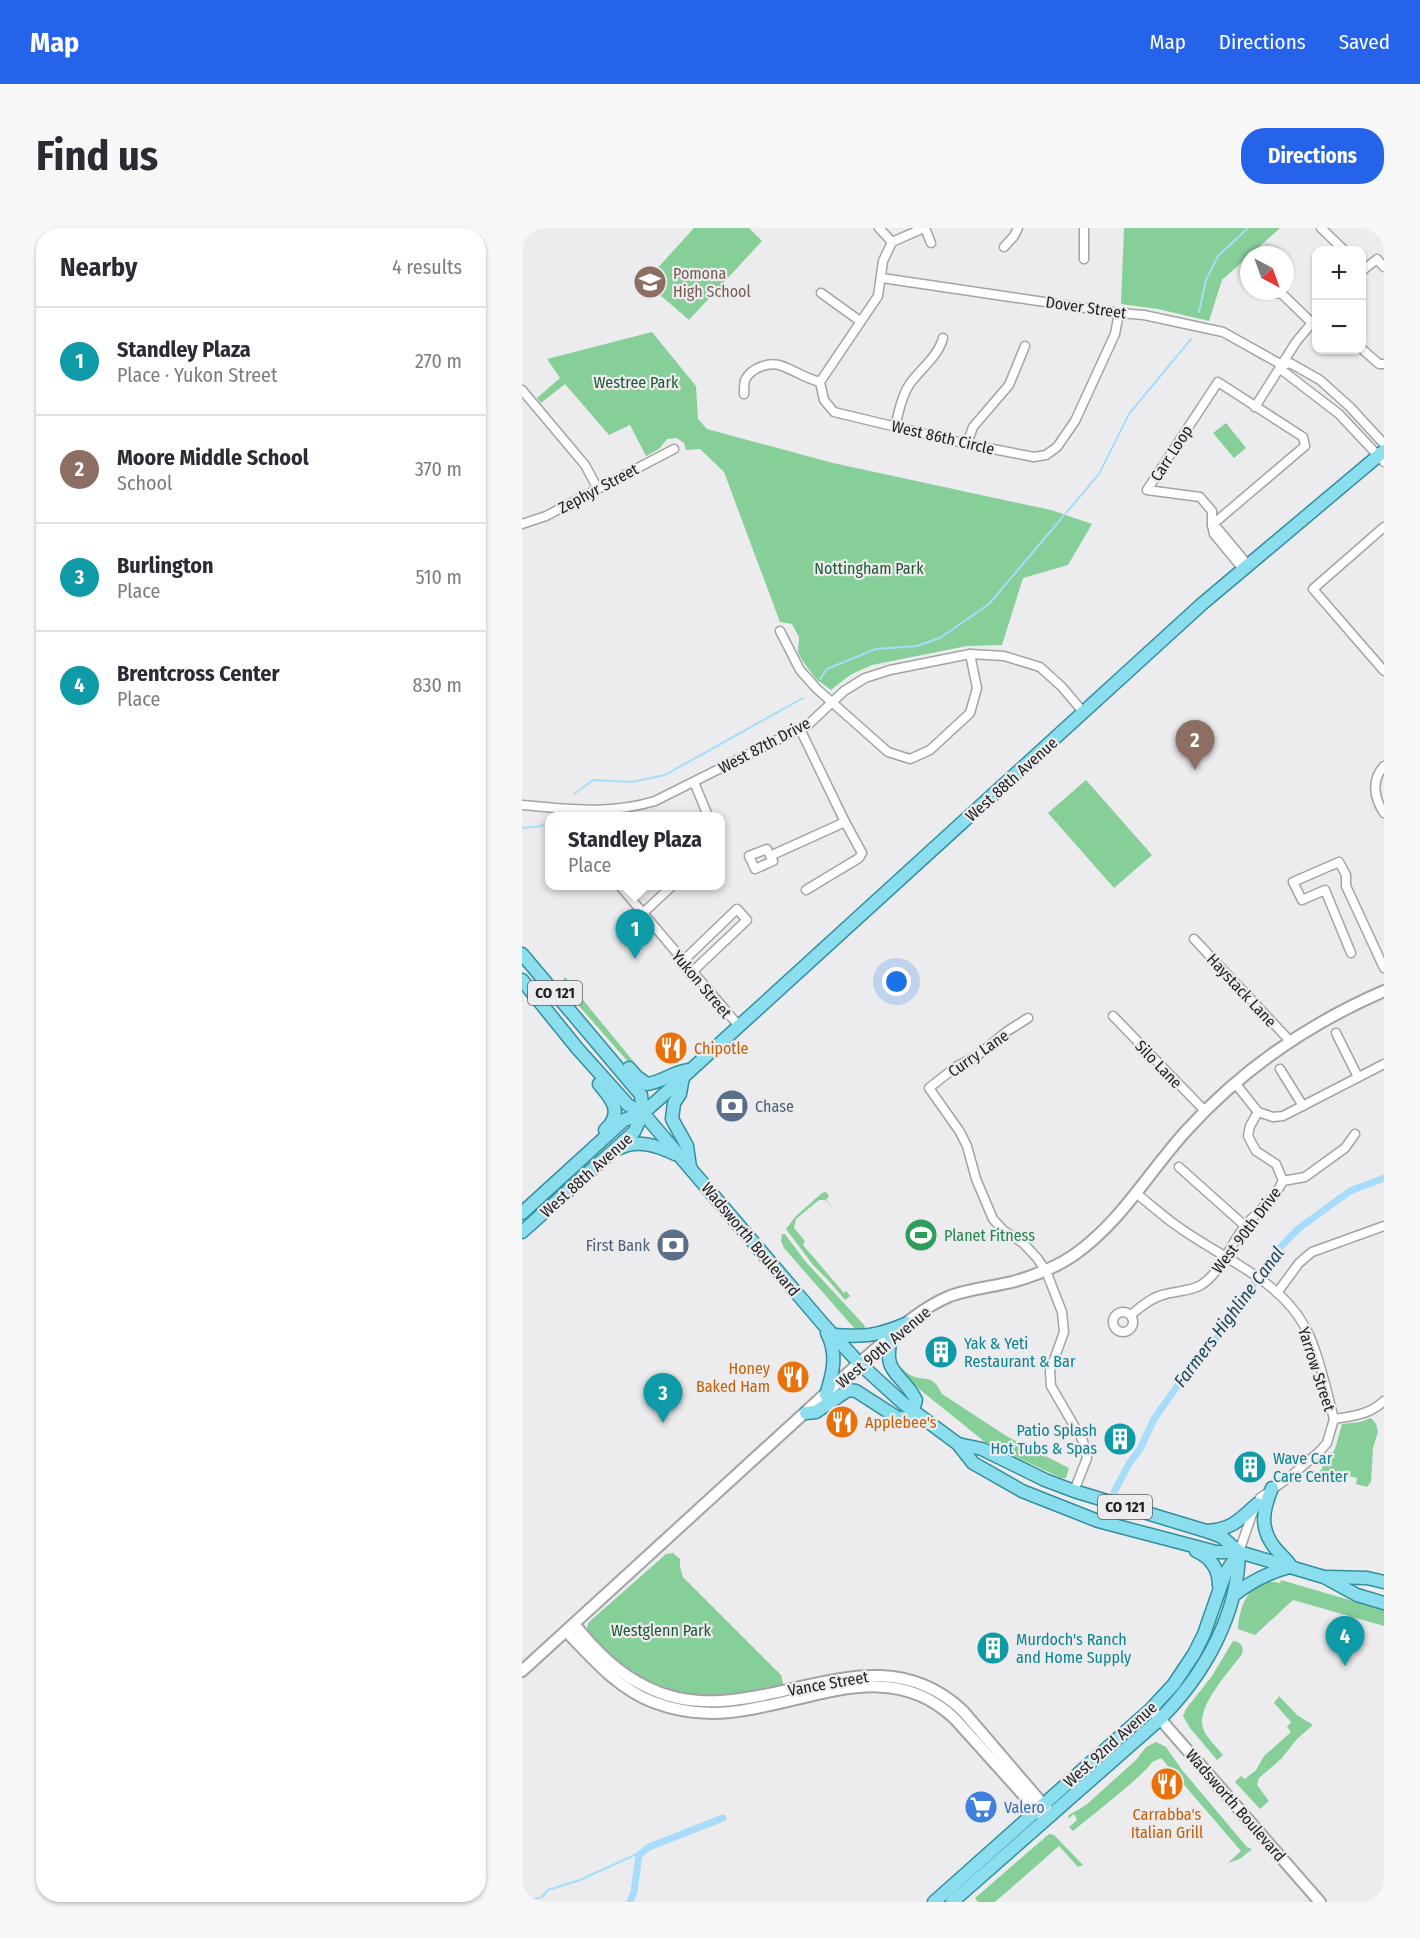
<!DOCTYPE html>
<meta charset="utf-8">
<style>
body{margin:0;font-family:"Fira Sans Condensed",sans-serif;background:#f7f7f7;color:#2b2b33}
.controls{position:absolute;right:18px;top:18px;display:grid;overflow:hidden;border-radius:12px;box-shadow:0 2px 4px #0004}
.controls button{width:54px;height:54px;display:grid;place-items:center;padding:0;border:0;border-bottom:2px solid #e1e1e2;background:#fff;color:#2b2b33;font:30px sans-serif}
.compass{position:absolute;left:718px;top:18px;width:54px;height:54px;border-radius:50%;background:#fff;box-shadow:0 2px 4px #0004;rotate:139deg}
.you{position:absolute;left:375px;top:754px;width:21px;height:21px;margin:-15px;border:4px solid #fff;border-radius:50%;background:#1a73e8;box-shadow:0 0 0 9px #1a73e833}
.badge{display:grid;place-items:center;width:39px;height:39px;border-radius:50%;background:#2563eb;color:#fff;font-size:20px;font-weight:700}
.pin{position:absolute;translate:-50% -50px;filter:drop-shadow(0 2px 3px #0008)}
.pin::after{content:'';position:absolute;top:32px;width:21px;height:18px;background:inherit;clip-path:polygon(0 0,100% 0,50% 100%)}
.popup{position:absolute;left:23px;top:584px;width:180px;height:78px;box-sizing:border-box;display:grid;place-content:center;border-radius:12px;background:#fff;filter:drop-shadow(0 2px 4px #0005);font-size:20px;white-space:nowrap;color:#7c7c81}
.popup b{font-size:22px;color:#2b2b33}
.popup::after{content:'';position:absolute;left:50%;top:100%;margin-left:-12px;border:12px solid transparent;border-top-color:#fff}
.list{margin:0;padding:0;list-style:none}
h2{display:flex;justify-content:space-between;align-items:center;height:78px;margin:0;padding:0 24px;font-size:26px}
h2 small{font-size:20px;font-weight:400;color:#7c7c81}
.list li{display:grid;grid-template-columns:39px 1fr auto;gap:18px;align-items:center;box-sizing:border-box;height:108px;padding:0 24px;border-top:2px solid #e1e1e2}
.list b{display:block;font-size:22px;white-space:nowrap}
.list p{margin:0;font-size:20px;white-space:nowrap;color:#7c7c81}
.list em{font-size:20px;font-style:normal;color:#7c7c81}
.map{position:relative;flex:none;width:862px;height:1674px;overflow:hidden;border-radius:24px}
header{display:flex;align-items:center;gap:36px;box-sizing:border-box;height:84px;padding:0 30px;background:#2563eb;color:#fff}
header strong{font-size:28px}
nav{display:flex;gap:33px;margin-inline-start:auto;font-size:21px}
.intro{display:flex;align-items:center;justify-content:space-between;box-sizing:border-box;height:144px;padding:0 36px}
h1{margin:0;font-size:42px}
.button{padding:15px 27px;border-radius:24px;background:#2563eb;color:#fff;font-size:21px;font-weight:700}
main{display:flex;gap:36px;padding:0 36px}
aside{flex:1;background:#fff;border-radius:24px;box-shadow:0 2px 4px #0004}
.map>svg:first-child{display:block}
</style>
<header>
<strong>Map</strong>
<nav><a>Map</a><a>Directions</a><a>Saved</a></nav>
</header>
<div class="intro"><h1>Find us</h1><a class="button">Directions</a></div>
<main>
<aside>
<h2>Nearby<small>4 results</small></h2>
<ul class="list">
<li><span class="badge" style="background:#0f9aa8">1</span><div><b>Standley Plaza</b><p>Place · Yukon Street</p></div><em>270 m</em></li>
<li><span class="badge" style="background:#8d6e63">2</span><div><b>Moore Middle School</b><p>School</p></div><em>370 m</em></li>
<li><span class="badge" style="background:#0f9aa8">3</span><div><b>Burlington</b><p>Place</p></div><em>510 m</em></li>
<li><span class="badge" style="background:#0f9aa8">4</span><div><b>Brentcross Center</b><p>Place</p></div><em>830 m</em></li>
</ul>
</aside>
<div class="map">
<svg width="862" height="1674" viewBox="0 0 862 1674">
<rect width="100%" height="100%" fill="#ececee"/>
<g fill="#86cf99">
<path d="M172,0H227L240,13L167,92L123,54Z"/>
<path d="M602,0H758L700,52L687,93L636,81L599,76Z"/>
<path d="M130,104L174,158L176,191L185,201L311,235L529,282L570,296L546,337L501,350L480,417L445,418L350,437L328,447L309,462L294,451L280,432L276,424L277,409L270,396L258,394L202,244L178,221L164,222L162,215L155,210L145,211L137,221L124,228L108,197L87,207L43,156L19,175L15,170L38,150L25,131Z"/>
<path d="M704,195L724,220L712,230L691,205Z"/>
<path d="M564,552L630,627L592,660L526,585Z"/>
<path d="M42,749L44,750L61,772L121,845L124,846V849L115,844L43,762L41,757Z"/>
<path d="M304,964L307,968L304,972L311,980L303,972H297L274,991L272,1000L283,1013L281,1017L322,1065L324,1063L328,1068L323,1072L306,1052L291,1037L264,1001L274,988L300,965Z"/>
<path d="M260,1006H263L283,1033L343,1098L341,1103L334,1102L318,1084L262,1020L259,1013Z"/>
<path d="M373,1134C378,1138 383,1144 388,1147C404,1155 410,1144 420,1166L486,1209L547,1240L544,1250H539L463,1214L376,1144Z"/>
<path d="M849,1190L854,1196L856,1204L851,1220L849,1254L845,1259L834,1256L835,1250C822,1245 807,1254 794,1249L813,1221L820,1196L838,1194Z"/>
<path d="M151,1325L158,1331V1339L161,1349L259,1447L262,1459L196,1471L143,1464L106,1444L81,1422L66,1404L65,1399L67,1394L144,1326Z"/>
<path d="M759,1352L862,1382V1398L771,1372L733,1407L716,1401C717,1378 729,1347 758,1355Z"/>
<path d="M711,1413C719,1414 722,1418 720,1426C708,1443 674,1478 681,1500C684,1510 695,1519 701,1527L695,1532L668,1500L661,1488L664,1481L690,1448Z"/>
<path d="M757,1468L775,1487L791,1497L775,1511L759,1531L737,1550L735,1557L747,1573L738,1581L713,1554L719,1548L723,1551L734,1542L742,1528L769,1504L765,1499L769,1494L752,1475Z"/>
<path d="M634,1514L644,1519L660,1542L725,1619L730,1621L718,1631L706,1635L719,1623L639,1530L630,1534C627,1543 563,1593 551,1603L547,1599L555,1592L552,1586L546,1591L547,1587L564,1577L614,1532L624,1519Z"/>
<path d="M527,1606L532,1607L561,1637L556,1639L537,1618L473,1674H456L453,1670Z"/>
</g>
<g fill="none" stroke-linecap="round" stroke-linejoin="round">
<g stroke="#a7ddfa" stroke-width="2">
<path d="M677,84L684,52L696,28L726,0"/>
<path d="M298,451L305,441L354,421L395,418L418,410L467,376L577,246L607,186L669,111"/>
<path d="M52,566L71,552L110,554L143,547L281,470"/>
<path d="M0,600L19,598L27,594"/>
<path d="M9,1674L12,1671L20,1669L26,1662L58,1652L115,1626"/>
</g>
<g stroke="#a7ddfa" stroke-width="7">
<path d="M591,1266L608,1234L618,1221L632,1191L670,1137L699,1105L751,1027L776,1001L828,963L862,950"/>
<path d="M108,1674L112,1664L117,1627L127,1619L201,1590"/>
</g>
<g stroke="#a3a3a5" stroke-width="11">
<g id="minor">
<path d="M357,0L370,14"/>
<path d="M402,0L370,14L361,33L356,68L298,154L302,172L312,184L445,216L512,229L524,227L535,219L553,193L593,106L597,85"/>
<path d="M403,0L409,15"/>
<path d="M799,0L822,22"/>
<path d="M482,19L492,8L496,0"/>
<path d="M562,31V0"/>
<path d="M840,43L855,31L862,39"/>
<path d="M360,50L597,85L622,87L701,104L760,137L761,143L817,186L862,234"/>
<path d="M745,64L760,66L790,95"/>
<path d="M299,65L338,93"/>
<path d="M840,121L857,136H862"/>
<path d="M760,137L768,135L798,152L828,179L862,216"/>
<path d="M696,154L781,209L783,218L690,297V283L678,269L625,262Z"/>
<path d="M0,162L63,237L76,261"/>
<path d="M222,166C222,162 222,156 223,152C229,140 247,133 260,138C274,143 282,150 298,154"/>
<path d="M733,179L774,114L794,90"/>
<path d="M373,198C377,184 379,169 387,157C398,141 416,129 421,110"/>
<path d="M445,216L451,199L487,157L503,118"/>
<path d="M0,296L24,288L152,221"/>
<path d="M690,297L692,306L721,341"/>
<path d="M690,297L696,301L726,337"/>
<path d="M862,299L791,361L862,443"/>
<path d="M258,403L278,442L295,461L366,524L388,531L408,522L448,485L455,460L448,426"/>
<path d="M278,501L323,594L340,625L337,630L284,662"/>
<path d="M862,538C849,552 852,570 862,585"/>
<path d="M172,554L186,588"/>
<path d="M0,577C48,581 87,587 133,573L287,496L322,463L343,450L368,442L448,426L482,428L518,439L540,459L562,485"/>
<path d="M248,628L245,621L227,628L233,641L251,633L248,628L323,594"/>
<path d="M98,658L217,798"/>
<path d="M121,685L150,658"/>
<path d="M672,711L768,813"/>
<path d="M829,725L803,662L780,672L771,654L817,634L824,647V658L862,740"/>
<path d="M161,733L215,681L225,692L170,744"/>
<path d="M591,788L683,883"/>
<path d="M506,790L484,804L456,827L435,838L407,860L438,904L445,918L454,951L471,991L482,1003L501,1015L515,1030L524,1043L540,1084L542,1104L528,1143L529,1158L561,1213L565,1230L552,1263"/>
<path d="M814,805L836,849"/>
<path d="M758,841L781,878"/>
<path d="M713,855L736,884"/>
<path d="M736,884L751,889L761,888L862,836"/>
<path d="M736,884L728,898L726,908L734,923L754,936L761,953"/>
<path d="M657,939L723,998"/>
<path d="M615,966C629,977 643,990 658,1000C700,1030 758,1052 783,1099C796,1122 805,1165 812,1191"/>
<path d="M755,1065L777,1035L790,1024L862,998"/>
<circle cx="601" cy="1094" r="10"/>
<path d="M609,1087C619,1078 630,1069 644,1066C655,1063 669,1063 679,1057C698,1046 709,1015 723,998C737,981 750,975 761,953L783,949L823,920L833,906"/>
<path d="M812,1191C831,1188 847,1187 862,1173"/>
<path d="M717,1324L730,1286L738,1270L769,1248L798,1223L805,1215L812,1191"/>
</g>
</g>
<g stroke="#a3a3a5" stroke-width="14">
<g id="tertiary">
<path d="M52,1396C73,1422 96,1446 127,1460C232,1511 346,1393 441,1483L530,1587"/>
<path d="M44,1403C70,1430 95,1460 131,1474C155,1483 182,1487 208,1484C285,1477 366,1426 433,1491L524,1592"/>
<path d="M0,1443L337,1135C365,1112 394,1082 428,1068C448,1061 469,1059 490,1054C512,1048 533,1040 552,1027C599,994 626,945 664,903C720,841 786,796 862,763"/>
<path d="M632,1484L798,1674"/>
</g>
</g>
<g stroke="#338e9e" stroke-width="15">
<g id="primary">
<path d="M0,726L119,867L121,885"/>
<path d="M0,752L55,820L106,877L121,885L301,1096L337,1135L382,1176L436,1216L451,1235L500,1263L576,1293L694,1324H717L802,1349L835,1367L862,1375"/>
<path d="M107,840L115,849L125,856C141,854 150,844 167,842"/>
<path d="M161,849L158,866L152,875L150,891L165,918L168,939"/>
<path d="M77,856C90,871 102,885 83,902"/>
<path d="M98,920C116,911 136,918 153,926"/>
<path d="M0,985L102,892L121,885L137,871L680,376L862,223"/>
<path d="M0,1004L112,904L121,885"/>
<path d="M311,1107C344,1109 355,1108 386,1095"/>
<path d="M370,1107C359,1147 379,1143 394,1172L391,1183"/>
<path d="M304,1167C311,1145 316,1126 305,1105"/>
<path d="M284,1185L294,1184L326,1162L334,1163L376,1190L398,1189"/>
<path d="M436,1216L460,1221L523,1252L552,1263L684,1303L700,1309L717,1324"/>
<path d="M750,1260C741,1282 737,1300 753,1320C758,1326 764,1331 769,1338"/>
<path d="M685,1303C711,1301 717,1292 735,1276"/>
<path d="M674,1323C690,1330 697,1342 697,1358"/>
<path d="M806,1349L845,1350L862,1354"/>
<path d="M712,1367C729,1353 746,1345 767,1339"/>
<path d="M412,1674L629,1481L652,1456L672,1426L682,1406L703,1346L717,1324"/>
<path d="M430,1674L638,1491C682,1447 716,1387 717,1324"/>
</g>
</g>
<use href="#minor" stroke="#fff" stroke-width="8"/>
<use href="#tertiary" stroke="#fff" stroke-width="10"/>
<use href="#primary" stroke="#8adeed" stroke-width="12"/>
</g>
<defs>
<g id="school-disc" transform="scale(1.725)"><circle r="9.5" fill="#8d6e63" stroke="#ececee"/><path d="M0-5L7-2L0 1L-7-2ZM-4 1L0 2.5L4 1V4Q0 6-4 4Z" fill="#fff"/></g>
<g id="restaurant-disc" transform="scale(1.725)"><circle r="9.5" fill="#e8710a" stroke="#ececee"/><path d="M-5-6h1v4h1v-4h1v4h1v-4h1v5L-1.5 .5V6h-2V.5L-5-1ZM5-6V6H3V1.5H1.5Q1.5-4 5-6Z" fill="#fff"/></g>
<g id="bank-disc" transform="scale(1.725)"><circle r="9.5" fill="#5c6f8a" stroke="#ececee"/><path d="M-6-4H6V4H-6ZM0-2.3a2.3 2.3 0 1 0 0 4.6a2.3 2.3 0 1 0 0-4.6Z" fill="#fff"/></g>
<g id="stadium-disc" transform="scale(1.725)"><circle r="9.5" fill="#2e9e5b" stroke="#ececee"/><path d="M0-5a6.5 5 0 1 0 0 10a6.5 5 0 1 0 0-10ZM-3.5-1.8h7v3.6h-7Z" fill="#fff"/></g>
<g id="building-disc" transform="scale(1.725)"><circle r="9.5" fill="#0f9aa8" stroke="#ececee"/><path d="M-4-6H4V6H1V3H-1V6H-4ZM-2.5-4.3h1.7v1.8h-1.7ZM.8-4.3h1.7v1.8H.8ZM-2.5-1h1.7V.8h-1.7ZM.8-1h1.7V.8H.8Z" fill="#fff"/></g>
<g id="supermarket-disc" transform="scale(1.725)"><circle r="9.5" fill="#3f7fe0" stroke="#ececee"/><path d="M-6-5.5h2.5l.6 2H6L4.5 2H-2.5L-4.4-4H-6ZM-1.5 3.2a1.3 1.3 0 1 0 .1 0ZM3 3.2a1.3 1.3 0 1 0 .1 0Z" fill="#fff"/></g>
</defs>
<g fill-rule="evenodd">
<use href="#school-disc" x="128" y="54"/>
<use href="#restaurant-disc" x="149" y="820"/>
<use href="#bank-disc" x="210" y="878"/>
<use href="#stadium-disc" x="399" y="1007"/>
<use href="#bank-disc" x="151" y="1017"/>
<use href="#building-disc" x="419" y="1124"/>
<use href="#restaurant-disc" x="271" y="1149"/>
<use href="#restaurant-disc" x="320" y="1194"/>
<use href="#building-disc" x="598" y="1211"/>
<use href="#building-disc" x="728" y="1239"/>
<use href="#building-disc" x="471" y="1420"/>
<use href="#restaurant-disc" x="645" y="1556"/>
<use href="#supermarket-disc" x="459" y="1579"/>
</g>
<g text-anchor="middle" stroke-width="4.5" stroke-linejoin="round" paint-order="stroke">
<g fill="#ececee" stroke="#5f5f60" stroke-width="1.5">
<rect x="6" y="753" width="54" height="24" rx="4.5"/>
<rect x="576" y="1267" width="54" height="24" rx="4.5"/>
</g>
<g font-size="15" font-weight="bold" fill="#222223">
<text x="33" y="770">CO 121</text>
<text x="603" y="1284">CO 121</text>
</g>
<g font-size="16" fill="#785e54" stroke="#ececee" text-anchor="start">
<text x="151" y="51">Pomona<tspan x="151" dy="18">High School</tspan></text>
</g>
<g font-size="16" fill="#222223" stroke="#ececee">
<text transform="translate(564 79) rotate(8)" y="6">Dover Street</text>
<text transform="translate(421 209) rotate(13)" y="6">West 86th Circle</text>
<text transform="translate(649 225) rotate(-57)" y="6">Carr Loop</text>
<text transform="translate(76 260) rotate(-28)" y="6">Zephyr Street</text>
<text transform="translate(242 517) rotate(-28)" y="6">West 87th Drive</text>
<text transform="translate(489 551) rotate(-42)" y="6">West 88th Avenue</text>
<text transform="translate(180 756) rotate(50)" y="6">Yukon Street</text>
<text transform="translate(720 762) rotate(47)" y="6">Haystack Lane</text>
<text transform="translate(456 825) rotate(-35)" y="6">Curry Lane</text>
<text transform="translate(637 836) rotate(46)" y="6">Silo Lane</text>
<text transform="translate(64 947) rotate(-42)" y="6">West 88th Avenue</text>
<text transform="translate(724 1002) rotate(-53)" y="6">West 90th Drive</text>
<text transform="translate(229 1011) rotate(50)" y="6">Wadsworth Boulevard</text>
<text transform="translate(361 1119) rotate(-40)" y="6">West 90th Avenue</text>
<text transform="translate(795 1141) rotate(72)" y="6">Yarrow Street</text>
<text transform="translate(306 1455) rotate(-10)" y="6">Vance Street</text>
<text transform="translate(588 1516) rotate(-42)" y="6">West 92nd Avenue</text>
<text transform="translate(714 1577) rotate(49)" y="6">Wadsworth Boulevard</text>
</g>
<g font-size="16" fill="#205832" stroke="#ececee">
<text x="114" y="160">Westree Park</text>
<text x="347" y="346">Nottingham Park</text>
<text x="139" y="1408">Westglenn Park</text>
</g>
<g font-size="16" fill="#c56008" stroke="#ececee" text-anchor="start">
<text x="172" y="826">Chipotle</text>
<text x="248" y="1146" text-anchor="end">Honey<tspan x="248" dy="18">Baked Ham</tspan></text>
<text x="343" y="1200">Applebee's</text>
<text x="645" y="1592" text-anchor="middle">Carrabba's<tspan x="645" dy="18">Italian Grill</tspan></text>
</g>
<g font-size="16" fill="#4e5e75" stroke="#ececee" text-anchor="start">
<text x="233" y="884">Chase</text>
<text x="128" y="1023" text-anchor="end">First Bank</text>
</g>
<g font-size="16" fill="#27864d" stroke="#ececee" text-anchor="start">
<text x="422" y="1013">Planet Fitness</text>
</g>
<g font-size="16" fill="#0d838f" stroke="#ececee" text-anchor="start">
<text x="442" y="1121">Yak &amp; Yeti<tspan x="442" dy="18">Restaurant &amp; Bar</tspan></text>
<text x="575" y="1208" text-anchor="end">Patio Splash<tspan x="575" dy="18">Hot Tubs &amp; Spas</tspan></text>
<text x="751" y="1236">Wave Car<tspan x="751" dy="18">Care Center</tspan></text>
<text x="494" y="1417">Murdoch's Ranch<tspan x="494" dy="18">and Home Supply</tspan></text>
</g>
<g font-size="16" fill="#366cbe" stroke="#ececee" text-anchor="start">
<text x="482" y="1585">Valero</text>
</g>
<g font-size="18" font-style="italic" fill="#1c465a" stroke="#ececee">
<text transform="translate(707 1089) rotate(-53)" y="6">Farmers Highline Canal</text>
</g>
</g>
</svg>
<div class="controls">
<button>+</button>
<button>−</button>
</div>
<svg class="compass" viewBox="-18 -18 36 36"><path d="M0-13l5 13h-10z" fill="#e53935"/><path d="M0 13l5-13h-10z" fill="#7c7c81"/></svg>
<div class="you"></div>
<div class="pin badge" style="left:113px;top:731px;background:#0f9aa8">1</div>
<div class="popup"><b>Standley Plaza</b>Place</div>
<div class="pin badge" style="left:673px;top:542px;background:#8d6e63">2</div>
<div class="pin badge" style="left:141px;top:1195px;background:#0f9aa8">3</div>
<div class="pin badge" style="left:823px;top:1438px;background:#0f9aa8">4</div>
</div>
</main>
